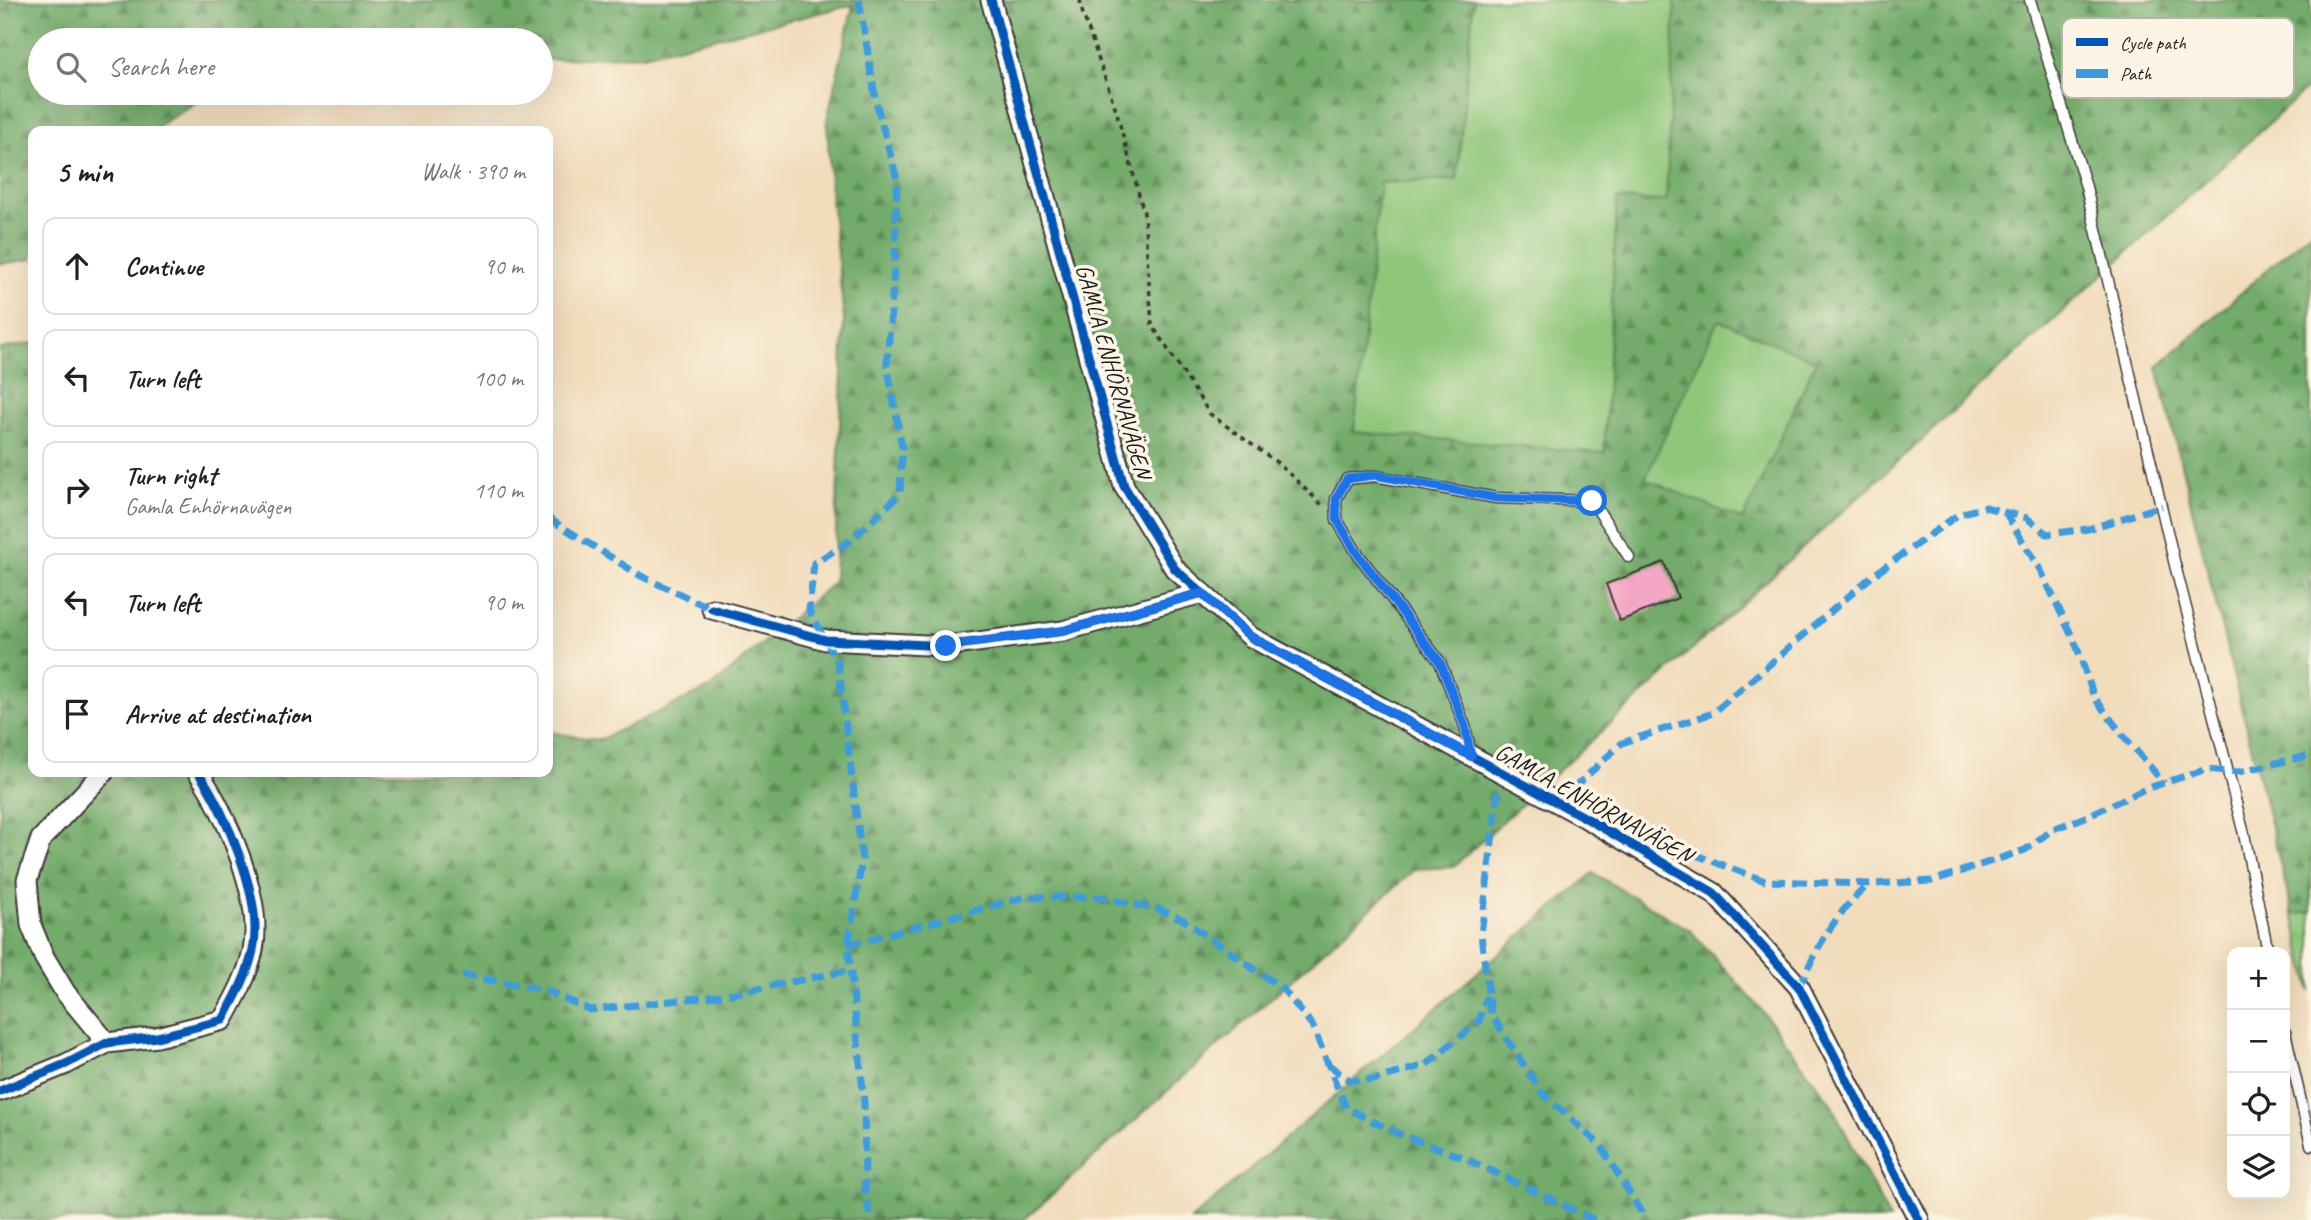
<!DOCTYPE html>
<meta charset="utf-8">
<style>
body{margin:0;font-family:Caveat,sans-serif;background:#f6f6f6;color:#222}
.controls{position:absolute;right:21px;bottom:21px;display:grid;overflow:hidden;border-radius:14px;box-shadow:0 7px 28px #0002}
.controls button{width:63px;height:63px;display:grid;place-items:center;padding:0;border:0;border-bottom:2px solid #e0e0e0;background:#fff;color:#222;font:35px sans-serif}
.stop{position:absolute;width:21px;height:21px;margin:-16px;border:5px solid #1a73e8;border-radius:50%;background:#fff}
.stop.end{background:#1a73e8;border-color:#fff;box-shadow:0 2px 7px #0008}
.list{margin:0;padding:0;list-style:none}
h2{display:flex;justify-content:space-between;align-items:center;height:91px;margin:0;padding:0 28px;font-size:30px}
h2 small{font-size:23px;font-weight:400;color:#767676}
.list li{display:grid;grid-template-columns:46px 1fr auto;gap:21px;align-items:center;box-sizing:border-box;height:98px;margin:0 14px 14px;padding:0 14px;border:2px solid #e0e0e0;border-radius:14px}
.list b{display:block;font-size:26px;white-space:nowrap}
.list p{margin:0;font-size:23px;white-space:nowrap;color:#767676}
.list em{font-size:23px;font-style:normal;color:#767676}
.icon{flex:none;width:38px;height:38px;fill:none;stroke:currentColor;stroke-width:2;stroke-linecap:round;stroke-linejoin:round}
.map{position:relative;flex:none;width:2311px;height:1220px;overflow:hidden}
.search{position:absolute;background:#fff;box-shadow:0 7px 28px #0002;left:28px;top:28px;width:525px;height:77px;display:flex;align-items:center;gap:18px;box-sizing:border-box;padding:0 24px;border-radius:38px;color:#767676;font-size:26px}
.panel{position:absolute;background:#fff;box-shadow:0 7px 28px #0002;left:28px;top:126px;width:525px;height:651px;border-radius:14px}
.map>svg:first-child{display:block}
</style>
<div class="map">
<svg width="2311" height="1220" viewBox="0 0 2311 1220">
<defs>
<pattern id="forest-firs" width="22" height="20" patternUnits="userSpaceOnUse" patternTransform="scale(1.75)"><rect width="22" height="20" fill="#72ab6a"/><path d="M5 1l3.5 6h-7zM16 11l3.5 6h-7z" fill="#5d8a56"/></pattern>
<pattern id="park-crowns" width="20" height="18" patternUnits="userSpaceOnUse" patternTransform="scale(1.75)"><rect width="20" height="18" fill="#8ec67a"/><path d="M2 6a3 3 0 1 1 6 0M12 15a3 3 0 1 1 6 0" fill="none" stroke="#7aaa69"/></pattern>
</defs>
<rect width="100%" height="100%" fill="#fcf5e5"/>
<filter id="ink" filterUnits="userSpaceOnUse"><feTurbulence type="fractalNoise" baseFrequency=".0143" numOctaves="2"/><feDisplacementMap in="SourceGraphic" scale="14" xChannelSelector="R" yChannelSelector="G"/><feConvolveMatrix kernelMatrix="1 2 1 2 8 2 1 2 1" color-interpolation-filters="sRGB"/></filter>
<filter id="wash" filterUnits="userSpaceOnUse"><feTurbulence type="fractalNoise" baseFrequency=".00686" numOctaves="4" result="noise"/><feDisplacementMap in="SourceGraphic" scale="28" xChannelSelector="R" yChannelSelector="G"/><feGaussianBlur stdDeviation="1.57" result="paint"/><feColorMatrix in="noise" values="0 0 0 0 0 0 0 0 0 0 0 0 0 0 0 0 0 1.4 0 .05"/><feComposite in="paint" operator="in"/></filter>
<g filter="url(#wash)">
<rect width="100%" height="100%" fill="#f1dcbb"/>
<g fill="url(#forest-firs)" stroke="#476443" stroke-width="2">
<path d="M0,0H1474L1457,180L1380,183L1604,453L1617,199L1666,201L1675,0H2311V85L1453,867L1415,869L1024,1220H0V349L33,343V772H548V732L599,740L712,687L834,582L844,318L831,199L827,120L853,5L643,55L541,60V40H40V93H211L160,125L157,131H33V259L0,264Z"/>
<path d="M2311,231V912L2293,915L2157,367Z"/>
<path d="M1593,873L1690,930L1759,1007L1830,1102L1890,1220H1191Z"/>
</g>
<path fill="url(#park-crowns)" stroke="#55714b" stroke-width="2" d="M2311,912V992L2293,915Z"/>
<g fill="#8ec67a" stroke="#55714b" stroke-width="2">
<path d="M1474,0H1675L1666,201L1617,199L1604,453L1354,432L1380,183L1457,180Z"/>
<path d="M1718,320L1816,361L1743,520L1645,479Z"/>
</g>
<g id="blocks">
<path fill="#f4a7c5" d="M1664,562L1678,598L1620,621L1606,584Z"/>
</g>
</g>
<g filter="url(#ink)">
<use href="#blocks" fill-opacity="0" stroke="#3c3934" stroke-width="2"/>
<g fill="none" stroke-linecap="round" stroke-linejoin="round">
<g stroke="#3c3934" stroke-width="13">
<g id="lane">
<path d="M2030,0L2086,187L2175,565L2244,834L2268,952"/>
<path d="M1471,756L1465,726L1440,662L1357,553L1337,520L1336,499L1347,479L1375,476L1496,498L1592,501L1629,557"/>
<path d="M2285,1032L2311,1145"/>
</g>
</g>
<g stroke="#3c3934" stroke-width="23">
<g id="street">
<path d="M991,0L1124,486L1175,569L1251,637L1586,818L1714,893L1799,987L1919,1220"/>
<path d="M712,609L826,640L946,646L1063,631L1202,593"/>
<path d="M104,772L41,839L27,880L31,925L44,957L65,992L107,1043"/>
<path d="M0,1091L66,1064L107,1043L157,1037L223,1020C235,998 248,975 253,950C264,901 226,812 198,772"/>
</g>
</g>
<path stroke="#3c3934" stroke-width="3.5" stroke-dasharray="5 5" stroke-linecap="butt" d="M1080,0L1082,11L1116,110L1144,213L1152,325L1210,414L1279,464L1322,505"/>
<use href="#lane" stroke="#fff" stroke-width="10"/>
<use href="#street" stroke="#fff" stroke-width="19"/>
<g stroke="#3c9bdf" stroke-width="7" stroke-dasharray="14 7" stroke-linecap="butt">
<path d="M859,0L876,102L897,179L895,257L887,364L902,447L900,494L850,541L814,563L809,610L838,663L862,860L848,945L864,1101L865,1193L871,1220"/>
<path d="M2005,512L2042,573L2077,647L2094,697L2121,733L2164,783"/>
<path d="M548,518L641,576L712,609"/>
<path d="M1498,791L1481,935L1491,1014L1541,1092L1601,1146L1641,1212L1643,1220"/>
<path d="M1558,803L1622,743L1713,713L1871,577L1959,514L1985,507L2027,518L2047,534L2088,529L2162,506"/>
<path d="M1632,842L1664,843L1765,881L1870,884L1932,881L2025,850L2053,829L2083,818L2145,789L2207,769L2238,772L2311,755"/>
<path d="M848,945L1025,897H1097L1158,909L1182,919L1282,988L1312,1025L1346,1108L1399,1134L1462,1157L1595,1220"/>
<path d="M462,975L545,990L590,1010L725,995L851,970"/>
<path d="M1799,987C1817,948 1836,911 1870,884"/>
<path d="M1329,1065L1349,1080H1373L1426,1065L1479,1021L1487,996"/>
</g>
<g stroke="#fcf5e5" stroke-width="13">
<g id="cycleway">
<path d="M991,0L1124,486L1175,569L1251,637L1586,818L1714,893L1799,987L1919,1220"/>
<path d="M712,609L826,640L946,646L1063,631L1202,593"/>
<path d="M0,1091L66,1064L107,1043L157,1037L223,1020C235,998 248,975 253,950C264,901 226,812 198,772"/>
</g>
</g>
<use href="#cycleway" stroke="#0057b8" stroke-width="9"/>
</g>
</g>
<g fill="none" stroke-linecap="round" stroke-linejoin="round" filter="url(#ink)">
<path stroke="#1a73e8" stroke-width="9" d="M946,646L1063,631L1202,593L1251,637L1471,756L1465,726L1440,662L1357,553L1337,520L1336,499L1347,479L1375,475L1496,498L1592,501"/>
</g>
<g text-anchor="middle" stroke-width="7" stroke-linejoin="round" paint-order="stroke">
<g font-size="24" fill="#1c1c1c" stroke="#fcf5e5">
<text transform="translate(1114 371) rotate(74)" y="8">GAMLA ENHÖRNAVÄGEN</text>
<text transform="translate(1594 803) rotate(29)" y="8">GAMLA ENHÖRNAVÄGEN</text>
</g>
</g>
<rect x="2062" y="18" width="232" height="80" rx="10" fill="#fcf5e5" stroke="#b9b4a9" stroke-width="2"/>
<rect x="2076" y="38" width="32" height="8" fill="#0057b8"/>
<rect x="2076" y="69" width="32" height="9" fill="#3c9bdf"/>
<g font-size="19" fill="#1c1c1c">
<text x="2120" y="49">Cycle path</text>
<text x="2120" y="80">Path</text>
</g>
</svg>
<div class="controls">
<button>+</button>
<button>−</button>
<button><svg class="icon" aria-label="locate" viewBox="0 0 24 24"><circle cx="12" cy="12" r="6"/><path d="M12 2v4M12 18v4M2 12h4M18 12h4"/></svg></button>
<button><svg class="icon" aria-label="layers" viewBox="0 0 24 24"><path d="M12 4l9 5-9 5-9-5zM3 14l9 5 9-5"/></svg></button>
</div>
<div class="stop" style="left:1592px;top:501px"></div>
<div class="stop end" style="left:946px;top:646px"></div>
<div class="search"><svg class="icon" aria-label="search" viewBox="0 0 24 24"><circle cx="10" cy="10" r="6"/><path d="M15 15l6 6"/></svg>Search here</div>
<section class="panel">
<h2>5 min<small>Walk · 390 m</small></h2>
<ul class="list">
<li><svg class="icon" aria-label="ahead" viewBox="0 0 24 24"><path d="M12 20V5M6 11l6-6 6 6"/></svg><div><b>Continue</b></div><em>90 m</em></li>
<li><svg class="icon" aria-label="left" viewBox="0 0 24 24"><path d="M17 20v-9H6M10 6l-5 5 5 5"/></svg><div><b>Turn left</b></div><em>100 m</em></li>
<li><svg class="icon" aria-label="right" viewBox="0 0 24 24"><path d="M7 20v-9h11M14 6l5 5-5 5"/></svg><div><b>Turn right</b><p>Gamla Enhörnavägen</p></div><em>110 m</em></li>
<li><svg class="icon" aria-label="left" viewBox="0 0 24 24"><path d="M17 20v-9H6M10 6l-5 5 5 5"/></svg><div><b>Turn left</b></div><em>90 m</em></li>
<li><svg class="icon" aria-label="arrive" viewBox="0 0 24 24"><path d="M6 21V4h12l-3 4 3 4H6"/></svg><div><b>Arrive at destination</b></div></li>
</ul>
</section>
</div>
